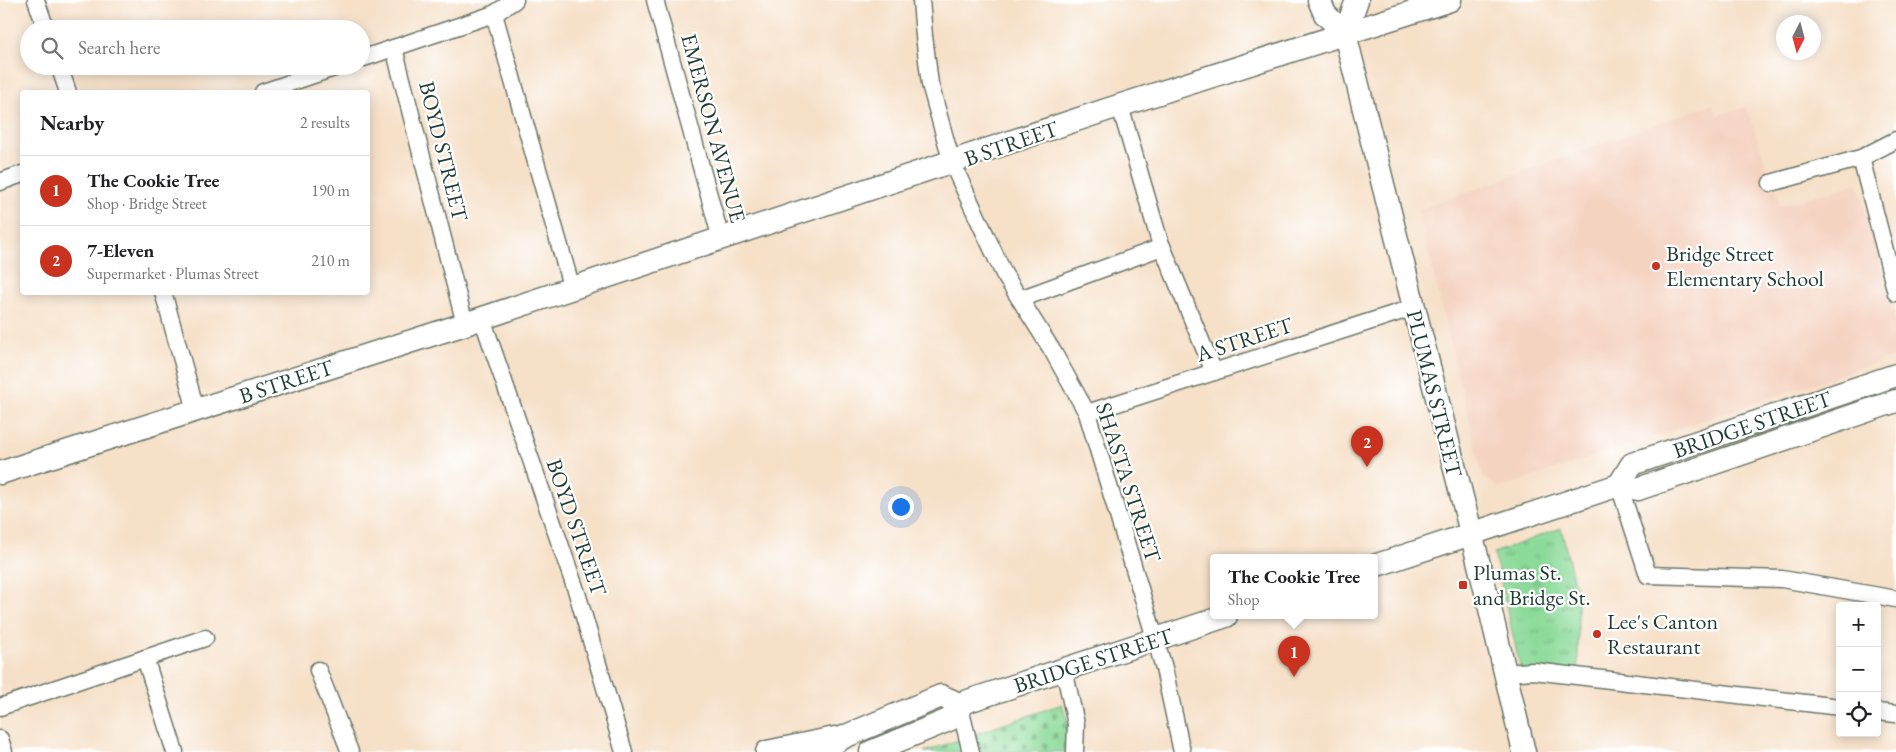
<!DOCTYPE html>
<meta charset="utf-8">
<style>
body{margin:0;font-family:"EB Garamond",serif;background:#f2f2f2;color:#202124}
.controls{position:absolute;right:15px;bottom:15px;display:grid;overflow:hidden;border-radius:5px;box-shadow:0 2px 12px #0003}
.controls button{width:45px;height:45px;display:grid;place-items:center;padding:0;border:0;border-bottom:1px solid #e0e0e0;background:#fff;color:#202124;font:25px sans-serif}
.compass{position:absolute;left:1776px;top:15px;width:45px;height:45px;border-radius:50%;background:#fff;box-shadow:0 2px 12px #0003;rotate:186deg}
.you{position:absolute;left:900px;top:506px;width:18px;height:18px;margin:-12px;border:4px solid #fff;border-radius:50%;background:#1a73e8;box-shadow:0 0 0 8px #1a73e833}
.badge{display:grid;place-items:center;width:32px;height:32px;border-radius:50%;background:#c8321e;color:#fff;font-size:16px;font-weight:700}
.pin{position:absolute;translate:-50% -41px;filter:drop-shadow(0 1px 2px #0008)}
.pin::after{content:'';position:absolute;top:26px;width:18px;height:15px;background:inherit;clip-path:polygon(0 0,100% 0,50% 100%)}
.popup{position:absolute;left:1210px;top:554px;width:168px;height:65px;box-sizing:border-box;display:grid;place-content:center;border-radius:5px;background:#fff;filter:drop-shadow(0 1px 4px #0005);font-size:16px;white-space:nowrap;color:#757577}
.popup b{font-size:19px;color:#202124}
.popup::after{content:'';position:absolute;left:50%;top:100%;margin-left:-10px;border:10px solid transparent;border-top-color:#fff}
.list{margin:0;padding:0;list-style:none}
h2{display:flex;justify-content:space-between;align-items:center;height:65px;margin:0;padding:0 20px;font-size:21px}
h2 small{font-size:16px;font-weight:400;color:#757577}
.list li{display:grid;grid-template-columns:32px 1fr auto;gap:15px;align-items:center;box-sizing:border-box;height:70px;padding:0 20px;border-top:1px solid #e0e0e0}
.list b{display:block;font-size:19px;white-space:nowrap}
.list p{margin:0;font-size:16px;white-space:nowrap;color:#757577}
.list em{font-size:16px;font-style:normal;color:#757577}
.icon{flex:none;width:28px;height:28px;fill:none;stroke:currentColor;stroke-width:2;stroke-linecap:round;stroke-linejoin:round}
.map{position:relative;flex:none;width:1896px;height:752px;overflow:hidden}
.search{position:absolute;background:#fff;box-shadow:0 2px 12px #0003;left:20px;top:20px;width:350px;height:55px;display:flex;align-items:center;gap:12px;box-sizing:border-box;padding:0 18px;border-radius:28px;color:#757577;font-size:19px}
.panel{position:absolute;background:#fff;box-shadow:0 2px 12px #0003;left:20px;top:90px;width:350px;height:205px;border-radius:5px}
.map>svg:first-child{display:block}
</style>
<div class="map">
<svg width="1896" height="752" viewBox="0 0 1896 752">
<defs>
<pattern id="grass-tufts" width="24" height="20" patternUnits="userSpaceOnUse" patternTransform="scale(1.25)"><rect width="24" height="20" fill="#8bda99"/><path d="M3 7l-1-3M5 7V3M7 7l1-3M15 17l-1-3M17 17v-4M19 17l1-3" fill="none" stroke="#71b27e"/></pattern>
<pattern id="cemetery-stones" width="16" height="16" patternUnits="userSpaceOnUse" patternTransform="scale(1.25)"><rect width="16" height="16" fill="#8bda99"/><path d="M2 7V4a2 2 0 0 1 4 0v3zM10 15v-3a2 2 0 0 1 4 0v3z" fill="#71b27e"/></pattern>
</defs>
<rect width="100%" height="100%" fill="#fff"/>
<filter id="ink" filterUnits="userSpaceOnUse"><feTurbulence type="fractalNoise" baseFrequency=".02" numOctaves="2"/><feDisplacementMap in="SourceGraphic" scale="10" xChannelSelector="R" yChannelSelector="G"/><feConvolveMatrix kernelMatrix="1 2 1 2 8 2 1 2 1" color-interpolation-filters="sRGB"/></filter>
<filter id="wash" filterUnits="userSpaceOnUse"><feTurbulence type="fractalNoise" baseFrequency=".0096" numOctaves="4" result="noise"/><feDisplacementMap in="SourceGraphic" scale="20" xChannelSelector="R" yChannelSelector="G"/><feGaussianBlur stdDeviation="1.12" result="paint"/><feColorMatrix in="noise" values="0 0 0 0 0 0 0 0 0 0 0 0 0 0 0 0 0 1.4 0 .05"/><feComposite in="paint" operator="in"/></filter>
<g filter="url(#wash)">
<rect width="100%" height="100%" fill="#f6e0c8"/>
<path fill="#f5d3c1" d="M1712,104L1717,115L1746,107L1781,206L1858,183L1896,322V356L1499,488L1483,477L1418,210Z"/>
<path fill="url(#grass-tufts)" stroke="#558c66" d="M1561,528L1578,600V676L1521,671L1494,553Z"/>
<path fill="url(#cemetery-stones)" stroke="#558c66" d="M1062,704L1069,725L1068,752H924Z"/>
</g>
<g filter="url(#ink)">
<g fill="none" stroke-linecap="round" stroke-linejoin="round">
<g stroke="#6a7668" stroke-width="19">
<g id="street">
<path d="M36,0L46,29"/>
<path d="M655,0L721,239"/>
<path d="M921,0L924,36L930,84L952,163L1004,274L1052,350L1087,413L1164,668L1182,752"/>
<path d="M494,14L572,289"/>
<path d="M394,48L465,324"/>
<path d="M361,59L494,14L515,0"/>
<path d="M59,66L68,92"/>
<path d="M263,92L340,66"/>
<path d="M1120,106L1159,239L1214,372"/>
<path d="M1861,158L1896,293"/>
<path d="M0,182L22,174"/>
<path d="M1771,183L1861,158L1896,140"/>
<path d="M163,292L196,410"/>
<path d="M1020,299L1162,247"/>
<path d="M482,318L577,593L624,752"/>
<path d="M1087,413L1415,307"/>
<path d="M1619,485L1648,575L1782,579L1896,599"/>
<path d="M145,658L175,752"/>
<path d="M1064,669L1076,724L1075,752"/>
<path d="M318,670L350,752"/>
<path d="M1505,673L1534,671L1840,707"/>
<path d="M959,704L971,752"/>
<path d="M0,707L205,638"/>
<path d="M1877,712L1896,714"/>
<path d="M0,739L4,752"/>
</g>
</g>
<g stroke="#6a7668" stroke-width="25">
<g id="secondary">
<path d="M1319,0L1325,14L1345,34"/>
<path d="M1345,34L1486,592L1524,752"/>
<path d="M1345,34L1357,0"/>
<path d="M0,473L465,324L1109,109L1450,0"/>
<path d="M1619,485L1632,464L1896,375"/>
<path d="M1374,566L1619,485L1638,489L1896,401"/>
<path d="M767,752L835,738"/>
<path d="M818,752L846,736L941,696L959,704L1226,616"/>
<path d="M871,752L951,719L959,704"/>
</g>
</g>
<use href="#street" stroke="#fff" stroke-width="16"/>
<use href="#secondary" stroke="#fff" stroke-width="22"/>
</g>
</g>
<g fill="#c8321e" stroke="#fff" stroke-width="2">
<circle cx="1656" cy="266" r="5"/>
<rect x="1458" y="580" width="10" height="10" rx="2.5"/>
<circle cx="1597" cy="634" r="5"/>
</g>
<g text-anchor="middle" stroke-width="4.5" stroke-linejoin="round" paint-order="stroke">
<g font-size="22" fill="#1f3d34" stroke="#fff">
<text transform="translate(714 128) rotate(75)" y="8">EMERSON AVENUE</text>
<text transform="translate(1011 143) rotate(-19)" y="8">B STREET</text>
<text transform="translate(444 151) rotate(76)" y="8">BOYD STREET</text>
<text transform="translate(1244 339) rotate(-18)" y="8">A STREET</text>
<text transform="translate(286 381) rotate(-18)" y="8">B STREET</text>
<text transform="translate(1435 393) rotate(76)" y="8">PLUMAS STREET</text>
<text transform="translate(1752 424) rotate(-19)" y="8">BRIDGE STREET</text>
<text transform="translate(1129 482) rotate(72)" y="8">SHASTA STREET</text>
<text transform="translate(577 527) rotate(71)" y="8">BOYD STREET</text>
<text transform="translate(1093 660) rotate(-18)" y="8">BRIDGE STREET</text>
</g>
<g font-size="22" fill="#1f3d34" stroke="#fff" text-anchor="start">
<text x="1666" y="261">Bridge Street<tspan x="1666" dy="25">Elementary School</tspan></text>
<text x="1473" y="580">Plumas St.<tspan x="1473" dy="25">and Bridge St.</tspan></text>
<text x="1607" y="629">Lee's Canton<tspan x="1607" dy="25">Restaurant</tspan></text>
</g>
</g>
</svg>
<div class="controls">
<button>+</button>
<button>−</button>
<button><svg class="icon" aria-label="locate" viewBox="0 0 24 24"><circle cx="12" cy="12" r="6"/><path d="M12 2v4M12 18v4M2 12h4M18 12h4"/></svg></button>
</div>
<svg class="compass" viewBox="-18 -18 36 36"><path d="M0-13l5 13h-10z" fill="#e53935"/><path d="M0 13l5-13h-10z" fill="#757577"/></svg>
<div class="you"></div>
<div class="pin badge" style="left:1294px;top:677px">1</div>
<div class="popup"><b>The Cookie Tree</b>Shop</div>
<div class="pin badge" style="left:1367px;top:467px">2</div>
<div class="search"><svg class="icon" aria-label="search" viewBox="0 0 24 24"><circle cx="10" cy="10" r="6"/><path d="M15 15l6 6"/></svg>Search here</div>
<section class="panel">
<h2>Nearby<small>2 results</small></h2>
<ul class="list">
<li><span class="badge">1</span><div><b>The Cookie Tree</b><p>Shop · Bridge Street</p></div><em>190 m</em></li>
<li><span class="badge">2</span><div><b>7-Eleven</b><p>Supermarket · Plumas Street</p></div><em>210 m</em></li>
</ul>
</section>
</div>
